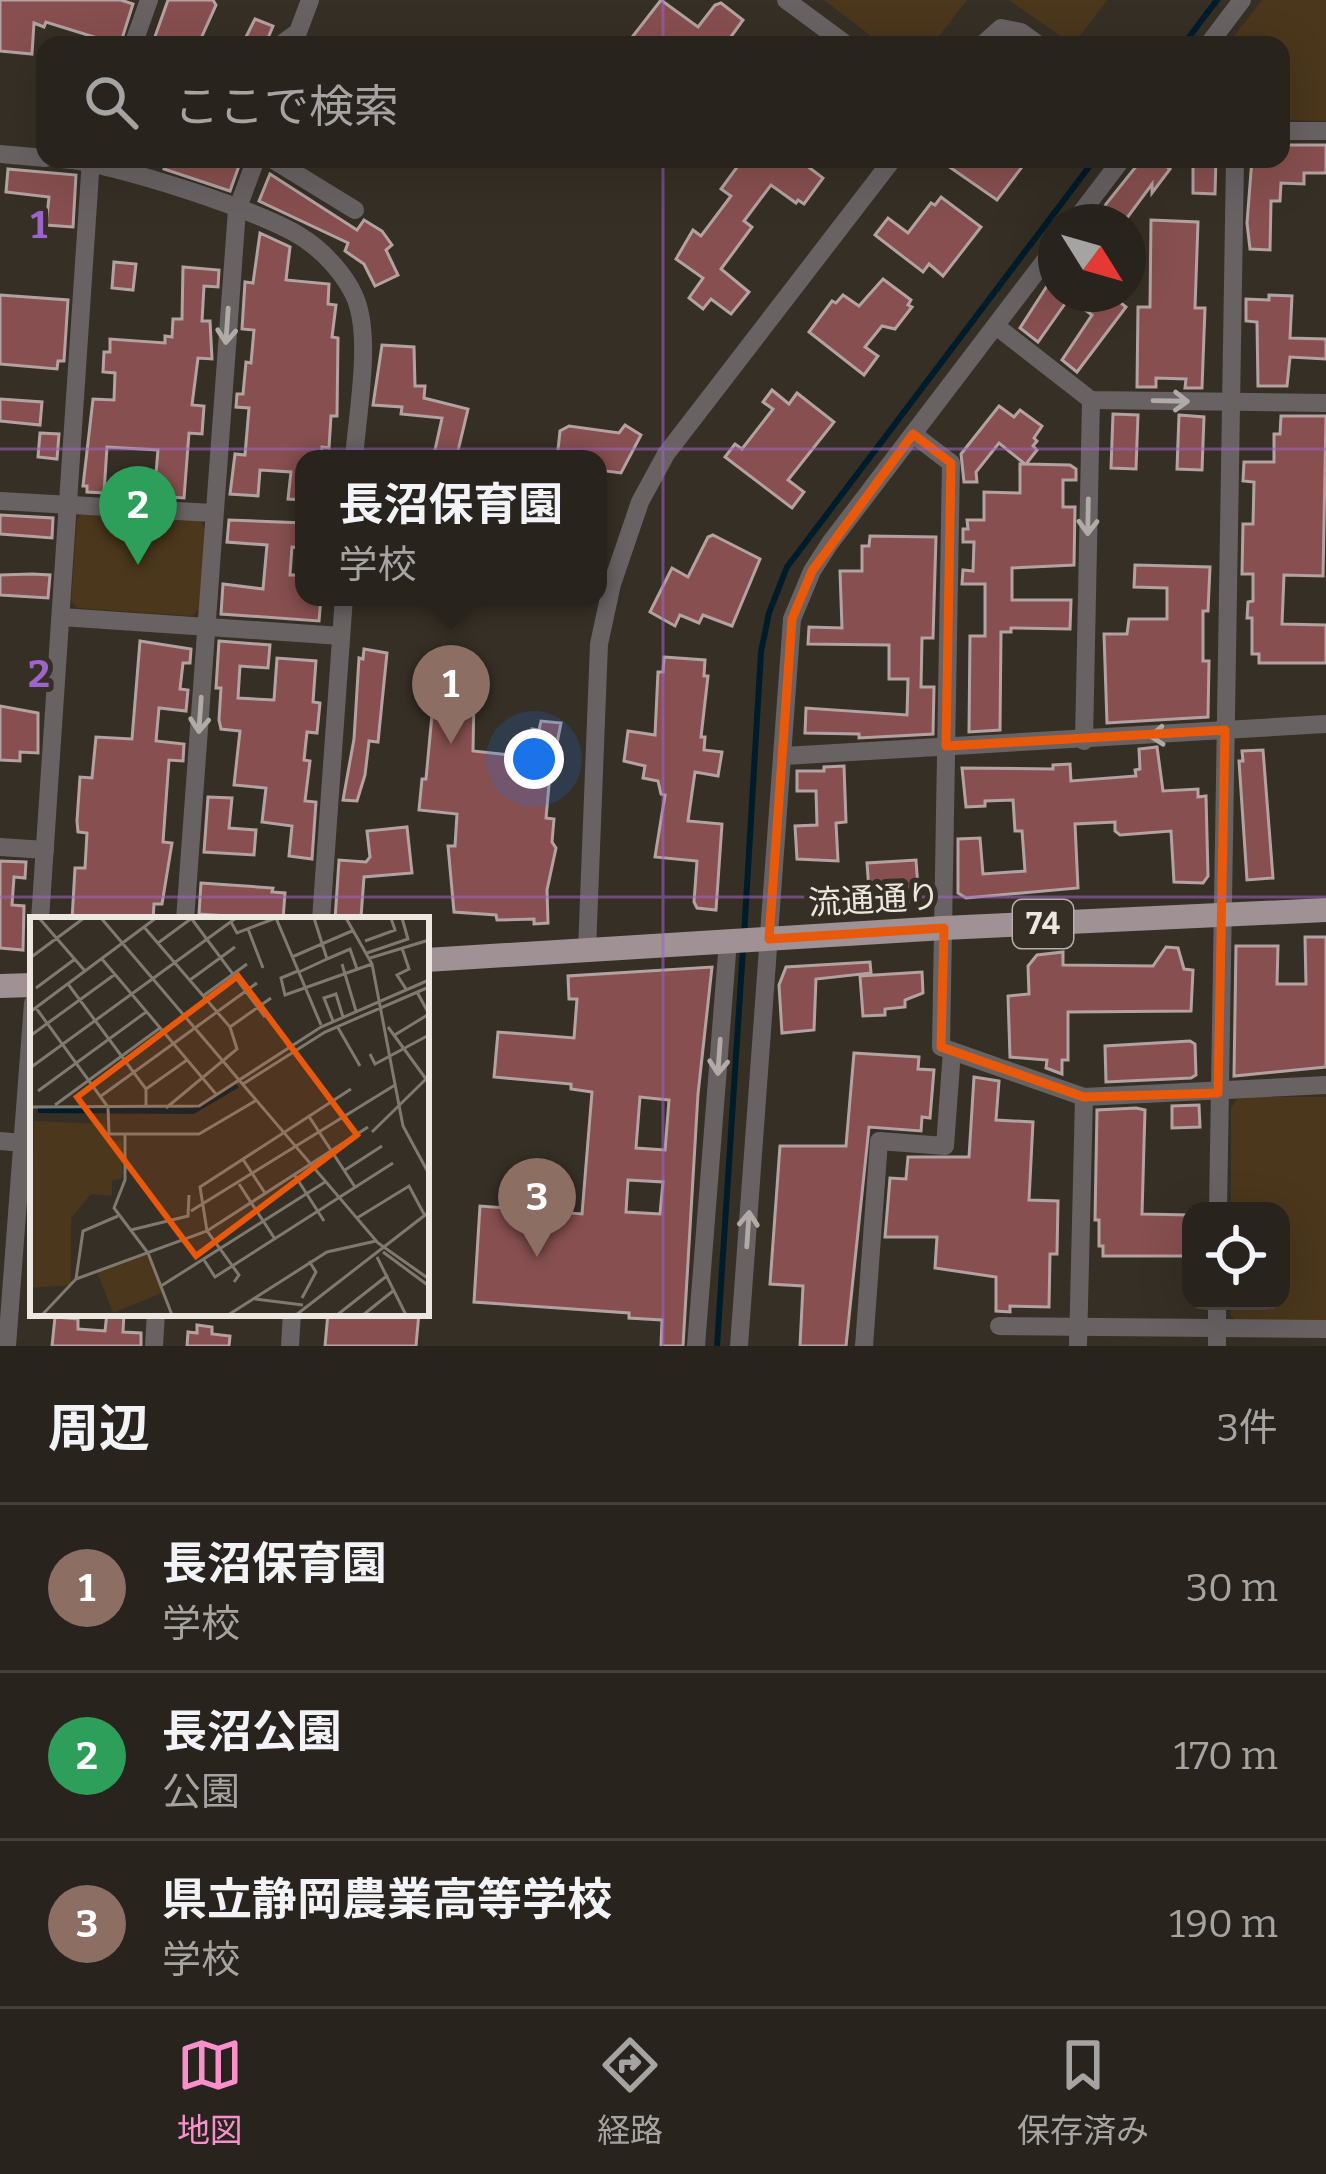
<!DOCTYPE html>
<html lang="ja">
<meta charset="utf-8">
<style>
body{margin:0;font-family:Bitter,"Noto Sans JP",serif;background:#302b25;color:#f1f3f6}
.controls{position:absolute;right:36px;bottom:36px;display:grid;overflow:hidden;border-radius:24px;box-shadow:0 12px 48px #0002}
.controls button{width:108px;height:108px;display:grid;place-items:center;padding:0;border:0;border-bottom:3px solid #44403b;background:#28231c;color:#f1f3f6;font:60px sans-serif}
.compass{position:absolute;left:1038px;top:204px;width:108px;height:108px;border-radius:50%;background:#28231c;box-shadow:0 12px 48px #0002;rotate:127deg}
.you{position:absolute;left:534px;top:759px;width:42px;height:42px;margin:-30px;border:9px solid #fff;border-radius:50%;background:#1a73e8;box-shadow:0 0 0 18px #1a73e833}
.badge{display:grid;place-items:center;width:78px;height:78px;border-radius:50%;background:#f890cc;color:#fff;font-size:39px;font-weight:700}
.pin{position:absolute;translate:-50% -99px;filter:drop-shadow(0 3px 6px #0008)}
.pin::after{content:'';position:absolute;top:63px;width:42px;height:36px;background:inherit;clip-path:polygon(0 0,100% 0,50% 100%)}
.popup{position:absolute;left:295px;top:450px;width:312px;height:156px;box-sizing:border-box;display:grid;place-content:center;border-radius:24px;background:#28231c;filter:drop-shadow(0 3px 9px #0005);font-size:39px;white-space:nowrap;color:#a5a4a3}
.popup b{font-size:45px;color:#f1f3f6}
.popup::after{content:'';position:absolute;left:50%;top:100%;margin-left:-24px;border:24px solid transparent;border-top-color:#28231c}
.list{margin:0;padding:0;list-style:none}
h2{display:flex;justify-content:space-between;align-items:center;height:156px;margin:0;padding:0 48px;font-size:51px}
h2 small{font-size:39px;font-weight:400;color:#a5a4a3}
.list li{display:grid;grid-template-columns:78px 1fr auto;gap:36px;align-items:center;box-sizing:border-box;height:168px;padding:0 48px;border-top:3px solid #44403b}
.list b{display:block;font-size:45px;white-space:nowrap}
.list p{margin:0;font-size:39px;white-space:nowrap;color:#a5a4a3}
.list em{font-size:39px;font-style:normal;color:#a5a4a3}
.icon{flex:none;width:66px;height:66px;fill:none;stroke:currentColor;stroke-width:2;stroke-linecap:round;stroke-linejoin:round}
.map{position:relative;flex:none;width:1326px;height:1346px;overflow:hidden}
.search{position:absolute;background:#28231c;box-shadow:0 12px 48px #0002;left:36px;right:36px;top:36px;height:132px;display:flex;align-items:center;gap:30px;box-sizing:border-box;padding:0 42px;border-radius:24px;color:#a5a4a3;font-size:45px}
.sheet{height:660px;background:#28231c}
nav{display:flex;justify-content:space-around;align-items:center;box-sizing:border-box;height:168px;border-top:3px solid #44403b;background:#28231c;font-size:33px;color:#a5a4a3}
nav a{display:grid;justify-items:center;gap:6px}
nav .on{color:#f890cc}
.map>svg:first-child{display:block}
</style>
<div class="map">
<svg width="1326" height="1346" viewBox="0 0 1326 1346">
<rect width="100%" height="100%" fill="#362f25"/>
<g fill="#4a371c">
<path d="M824,0H967L932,45H883Z"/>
<path d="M1009,0H1107L1073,45Z"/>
<path d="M1262,0H1326V121L1281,120V45H1227Z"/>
<path d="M83,512L199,519L205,528L200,608L192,616L77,608L71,601L77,519Z"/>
<path d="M1238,1097H1326V1321H1237L1231,1316V1301H1281V1211H1231V1108Z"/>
</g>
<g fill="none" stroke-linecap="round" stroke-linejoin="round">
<g stroke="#001c2b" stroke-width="6">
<path d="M1183,45L1217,0"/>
<path d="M744,936L761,652L769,613L787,567L1095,159"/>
<path d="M717,1346L743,949"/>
</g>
</g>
<g fill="#874f4f" stroke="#b3a2a1" stroke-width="3" fill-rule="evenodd">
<path d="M0,0H121L133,4L120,45L46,22L44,27L34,23L32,54L0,51Z"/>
<path d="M168,0H213L216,5L198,45H152Z"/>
<path d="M661,0L698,27L715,5L721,3L743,20L725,45H626Z"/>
<path d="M255,19L273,26L265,45H242Z"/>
<path d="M1281,145H1326V173H1304V184L1281,183L1280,201H1271L1270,250L1250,249L1247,223L1252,159H1281Z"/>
<path d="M167,159L195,166L198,159L240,163L230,191L164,169Z"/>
<path d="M743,159H798L823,178L804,204L798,200L796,203L771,185L744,221L752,227L721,269L749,292L731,314L711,299L703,309L689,298L703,278L676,259L693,230L701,236L731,196L721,189Z"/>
<path d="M938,159H1028L997,200Z"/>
<path d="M1142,159H1156L1170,169L1152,193V184L1124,222H1097L1106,204Z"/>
<path d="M1193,159H1216L1215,194L1193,193Z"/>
<path d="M8,169L76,175L73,227L46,225L49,197L6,192Z"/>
<path d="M270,174L357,230L364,220L382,231L392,245L386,250L398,275L375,286L364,264L345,251L348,243L259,201Z"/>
<path d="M941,197L981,227L943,276L929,264L923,272L875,235L888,218L908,233L931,203L935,205Z"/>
<path d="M1151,220L1198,222L1195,308H1205L1202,388H1185L1186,379L1156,378V387H1137L1138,307H1150Z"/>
<path d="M260,233L290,247L286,280L329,284L328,304L336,305L332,337L338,338L337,416H331L329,448L322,447L321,459H304V500L288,499L291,472L260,470L258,496L230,494L235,454L245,455L249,408L236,407L237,394H243L246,362L251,363L254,330L242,329L245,282L253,283Z"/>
<path d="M114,262L136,264L133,290L112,288Z"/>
<path d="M183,267L219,270L218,287L204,286L202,321H210L212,359L198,358L192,405L204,406L202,434L189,433L184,498L154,496L158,450L107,447L104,493L87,492V486H83L93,399L114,400L115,373L103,372L104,352H110V339L165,343V336L172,337L173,319H182Z"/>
<path d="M1056,272V294H1086L1099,304L1110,294L1126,307L1077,372L1062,360L1092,315L1069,298L1038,342L1020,328Z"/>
<path d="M883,279L911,300L908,305L912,307L895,329L882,326L865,347L878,356L864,375L809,332L832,301L836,303L843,295L859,306Z"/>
<path d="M0,295L68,300L64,361H58L57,369L0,364Z"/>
<path d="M1269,295L1292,296L1290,338L1326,339V359L1290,357L1287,386H1258L1257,322L1246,321V299L1269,300Z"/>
<path d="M382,345L414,347L415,386H425L424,398L468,409L456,459H433L442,418L401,414L402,407L373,405Z"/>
<path d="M772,390L789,404L797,393L834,422L788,480L804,492L792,508L725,457L735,444L742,449L773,409L763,402Z"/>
<path d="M0,399L42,402L40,425L0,421Z"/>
<path d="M999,406L1014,417L1020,410L1042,426L1034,438L1037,441L1033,446L1037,450L1026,464L1070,465L1076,469V480H1063V507H1075L1074,565L1012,568V600H1071L1070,629L1011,628V632H1001L1000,730L969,732L970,636H985V584H962L963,570L973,571L974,542H963V529H968L967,520H984V492L1020,493V464H1025L999,443L976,472L977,482H964L961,454Z"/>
<path d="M1113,414L1138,415L1136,469L1111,468Z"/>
<path d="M1179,415L1204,417L1202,470L1177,469Z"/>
<path d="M1281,416H1326L1323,576L1284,575L1282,624L1326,625V663H1259V654H1252V618H1247L1248,602L1253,601V574H1242L1243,524H1253L1254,482L1243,481L1244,462H1274V434H1280Z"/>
<path d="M625,425L641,435L621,473L598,470V459H557L560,431L569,426L619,433Z"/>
<path d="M40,433L59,434L57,459L38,457Z"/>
<path d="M0,515L53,518L52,538L0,534Z"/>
<path d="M229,520L304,523V548L292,547L290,575H299L298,587H304V597H321L319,621L221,614L223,584L263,589L267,545L227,542Z"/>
<path d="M713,535L760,559L732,626L703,615L699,623L680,615L675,626L650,612L672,568L688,577L708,537Z"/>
<path d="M870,536L936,537L933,638H922L921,687H934L933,734L859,738V734L805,733L806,708L907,715L908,679H889V645L808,644L809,627L842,628L840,571H862V546H869Z"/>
<path d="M1135,565L1210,567L1208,611H1203V661H1209L1208,717L1107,723L1104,634H1127L1129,619H1167V588L1134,587Z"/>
<path d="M32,574L50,575L48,598L0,595V575Z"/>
<path d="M140,641L191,649L190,663H183L180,689L188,690L186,711L159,708L156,741L184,744L183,761L169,760L163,842L172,843L162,904H154L153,920H72L75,868H85L87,833L78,832L77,821L80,777L92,778L96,737L132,739Z"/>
<path d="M219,641L270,645L268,668L240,666L238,698L274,700L277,658L316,661L313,702L320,703L317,733L307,732L304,760L310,761L305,801L316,802L312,859L289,856L292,826L262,822L266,788L234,785L240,731L221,729L219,720L221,688H216Z"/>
<path d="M364,649L387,653L378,742L369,741L365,775L357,801L343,800L354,739L359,658L363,659Z"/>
<path d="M664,657L705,660L704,676H708L701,737H705L704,750L722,752L718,776L695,772L688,821L722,824L716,910L697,908L694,902L697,861L655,857L665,795L661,794L658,781L643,778L645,766L624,761L628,731L655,735L658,672H663Z"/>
<path d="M460,693L474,696L473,751L527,757L532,729L539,730L541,721L561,723L555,753L552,752L546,818L554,819L552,842L556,848L547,890L548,923L534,924V919L497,920L496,915L454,912L448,846H455L457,814L419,810L422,779H426L433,704L458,705Z"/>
<path d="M0,706L38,713V753L20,752V761L0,760Z"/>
<path d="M1157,747L1163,791L1198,789V797L1206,796L1208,876L1203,883L1174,882L1171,831L1120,835L1115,831V822L1075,824L1078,888L966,898L958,893V839L980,838L983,874L1025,871L1022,831H1015L1013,800L985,801V806L966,807L962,768L1053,769V765L1070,764L1071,781L1136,776L1135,770L1140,769L1139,749Z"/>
<path d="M1263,750L1273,878L1247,880L1239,761H1243L1242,751Z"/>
<path d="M844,766L846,822L836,823L838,861L797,859L795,826L817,825L816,791H797V771H824V767Z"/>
<path d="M208,797L232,798L229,828L256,830L254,855L204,852Z"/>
<path d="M407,827L412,873L364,877L361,917L335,920L339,860L366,862L370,857L367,831Z"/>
<path d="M916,860L919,901L870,904L867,863Z"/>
<path d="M0,861L26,862L25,878L14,877L12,905L24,906L23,950L0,948Z"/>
<path d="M201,883L273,888L272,892L285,893L283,920L199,914Z"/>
<path d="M839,888L840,910L815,911L814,890Z"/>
<path d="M1305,937H1326V1067L1234,1076L1236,946H1278L1277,984H1306Z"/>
<path d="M1166,947L1178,948L1184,969L1193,970L1191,1011L1068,1012V1060H1062V1074L1046,1068L1047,1060L1010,1057L1008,996L1029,994L1028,966L1037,955L1063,952V965L1153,966Z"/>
<path d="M870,962L871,973L816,979L814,1030L782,1033L779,985L786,967Z"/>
<path d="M712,967L698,1094L683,1346H661L662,1320L629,1318V1313L474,1302L480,1206L582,1214L592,1092L571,1089V1084L494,1077L498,1032L574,1038L577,999H569L568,976ZM640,1097L669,1100L665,1150L636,1148ZM628,1180L663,1182L660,1214L626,1212Z"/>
<path d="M922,972L923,993L905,1000V1007L885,1009V1015L863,1016L860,976Z"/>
<path d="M1190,1041L1195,1044L1196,1075L1191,1078L1106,1082L1105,1046Z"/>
<path d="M854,1053L919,1057L918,1069L934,1070L930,1118L922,1117L921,1131L869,1127L846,1346H800L803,1286L770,1284L780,1146H846Z"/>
<path d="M974,1077L999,1081L996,1120L1033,1122L1029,1200L1058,1201L1057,1254H1050L1049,1307L1010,1306V1312L996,1311V1277L935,1268L937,1237H885L890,1178L906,1179L908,1157H969Z"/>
<path d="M1199,1105L1200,1127L1172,1128V1106Z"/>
<path d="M1136,1108L1145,1110L1142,1214L1191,1215V1256H1103V1246H1099V1220H1095L1097,1110Z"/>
<path d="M107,1313H124L123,1332L141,1333V1346H52L55,1317L78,1319V1329L105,1331Z"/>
<path d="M328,1313H419L416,1346H325Z"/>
<path d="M197,1325L212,1327V1334L230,1336L229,1346H187L188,1332L197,1333Z"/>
</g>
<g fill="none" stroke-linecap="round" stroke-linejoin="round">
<g stroke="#686263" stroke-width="18">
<path d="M786,0L847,45"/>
<path d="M133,45L149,0"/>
<path d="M280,45L298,32L310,0"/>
<path d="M982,45L1001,28L1021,32L1039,45"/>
<path d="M1208,45L1242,0"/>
<path d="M1281,131H1326"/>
<path d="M0,154L45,158"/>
<path d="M62,159C110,162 267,212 306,240C325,253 344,274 354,295C373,335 357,414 354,459"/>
<path d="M272,159L355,210"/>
<path d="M1074,222L1122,159"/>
<path d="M996,326L1091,400L1326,403"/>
<path d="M913,434L951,463L941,1047L1084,1097L1326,1085"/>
<path d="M0,501L213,513"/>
<path d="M61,617L341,636"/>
<path d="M1084,741L1091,400"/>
<path d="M784,756L1326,724"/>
<path d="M0,847L45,850"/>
<path d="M40,920L91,159"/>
<path d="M185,920L237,210L256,159"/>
<path d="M321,920L344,597"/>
<path d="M587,950L599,644L612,584L640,502L666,454L893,159"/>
<path d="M0,1141L33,1144"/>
<path d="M1218,1211L1235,159"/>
<path d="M999,1326L1326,1329"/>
<path d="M7,1346L33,1003"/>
<path d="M154,1346L156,1313"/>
<path d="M290,1346L292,1313"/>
<path d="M696,1346L728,941"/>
<path d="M739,1346L792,619L812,571L830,543L1056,246"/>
<path d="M864,1346L879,1141L945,1146L952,1051"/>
<path d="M1078,1346L1084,1097"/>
<path d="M1217,1346V1301"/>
</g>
<g stroke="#a09294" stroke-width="24">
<path d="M426,960L944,928L1326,910"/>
<path d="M0,986L33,985"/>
</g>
</g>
<defs><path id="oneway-shaft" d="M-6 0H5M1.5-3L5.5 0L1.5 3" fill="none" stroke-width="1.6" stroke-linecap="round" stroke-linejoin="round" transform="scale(3)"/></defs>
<g stroke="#b1aba8">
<use href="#oneway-shaft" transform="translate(227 326) rotate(94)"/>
<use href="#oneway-shaft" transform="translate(1171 401) rotate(1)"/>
<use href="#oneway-shaft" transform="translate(1088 517) rotate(91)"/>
<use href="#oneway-shaft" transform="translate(200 715) rotate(94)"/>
<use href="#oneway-shaft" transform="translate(1167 735) rotate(176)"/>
<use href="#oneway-shaft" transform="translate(719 1057) rotate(94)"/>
<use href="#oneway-shaft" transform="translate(748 1229) rotate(-86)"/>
</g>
<path fill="none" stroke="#e8590c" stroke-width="9" stroke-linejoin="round" d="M913,434L951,463L946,746L1225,730L1218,1093L1084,1097L941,1047L944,928L769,939L792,619L812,571Z"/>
<path fill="none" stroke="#9d64c9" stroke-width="3" stroke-opacity="0.55" d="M663,0V45M663,159V1346M0,449H1326M0,897H1326"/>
<g text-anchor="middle" stroke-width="10" stroke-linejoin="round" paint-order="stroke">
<rect fill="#362f25" stroke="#b5b0a9" stroke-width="3" x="1013" y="900" width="60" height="48" rx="9"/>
<g font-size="30" font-weight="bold" fill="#ece7e1">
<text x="1043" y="934">74</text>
</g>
<g font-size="33" fill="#ece7e1" stroke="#362f25">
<text transform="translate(874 899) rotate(-3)" y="12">流通通り</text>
</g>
</g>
<g transform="translate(30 917)">
<rect width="399" height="399" fill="#362f25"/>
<path d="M4,204L75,207L79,223L92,224V261L82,264V279L61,277L41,301V368L0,371ZM116,335L132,376L83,396L67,355Z" fill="#4a371c"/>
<path fill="none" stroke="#001c2b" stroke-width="6" d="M8,193L163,194L207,168"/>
<path fill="none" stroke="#7f7970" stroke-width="3" d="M9,1L55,54M71,1L348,326L399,362M161,1L235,100M246,1L291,108M316,1L342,47L373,209L399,257M201,5L207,16L246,1M114,10L200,110L207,132L136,191M218,12L233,51M335,24L365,13L361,1M128,26L162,1M372,31L379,52L367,58L376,72M337,36L378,22L372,1M262,40L324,13M0,41L54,1M340,41L399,23M72,42L186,177M297,42L320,32L327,52M312,47L326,94M268,54L251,61L255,78L342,47M269,55L297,42L284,1M160,63L205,30M38,67L116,172V191M6,71L45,42M173,79L217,47M6,91L78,190L79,217H169L227,183M0,95L126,1M303,104L294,81L306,77L313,100M307,109L330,149M200,110L241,81M358,110L396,162M0,119L84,58M363,119L399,97L387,75M340,137L345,147L399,118M0,151L206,1M213,167L295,115L399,70M116,172L157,143M8,174L116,95M71,179L227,66M25,188L130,111M0,190L169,189L291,110L399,63M278,198L325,270M342,215L396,162M95,218V263L84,291L118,336L142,398M212,241L235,276M315,253L352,229M264,257L294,304M209,267L245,322M161,294L365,168M327,301L379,269L394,297M101,313L158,299L159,278M353,335L399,369M347,340L376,398M174,343L185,360L363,246M46,362L53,314L88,299M204,365L209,358L177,314L170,270L321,172M131,369L295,265M272,381L286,355L279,344M225,382L273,388M12,398L46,362L177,314L338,210M198,398L297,335L346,324M266,398L399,295M307,398L358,358M333,398L363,374"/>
<path fill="#e8590c" fill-opacity="0.15" stroke="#e8590c" stroke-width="6" d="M208,59L327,218L166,339L47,180Z"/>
<rect width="399" height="399" fill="none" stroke="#ece7e1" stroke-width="6"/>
</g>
<g font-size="39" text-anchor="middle" font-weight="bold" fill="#9d64c9" stroke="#362f25" stroke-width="10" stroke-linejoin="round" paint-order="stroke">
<text x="39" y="238">1</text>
<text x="39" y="687">2</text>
</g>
</svg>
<div class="controls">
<button><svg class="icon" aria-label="locate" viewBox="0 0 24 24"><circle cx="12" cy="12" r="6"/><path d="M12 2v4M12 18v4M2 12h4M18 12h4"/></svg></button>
</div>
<svg class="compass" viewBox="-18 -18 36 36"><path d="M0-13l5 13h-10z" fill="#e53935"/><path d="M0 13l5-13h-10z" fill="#a5a4a3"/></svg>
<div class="you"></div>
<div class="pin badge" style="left:451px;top:744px;background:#8d6e63">1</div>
<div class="popup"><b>長沼保育園</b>学校</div>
<div class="pin badge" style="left:138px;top:565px;background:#2e9e5b">2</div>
<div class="pin badge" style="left:537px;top:1257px;background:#8d6e63">3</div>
<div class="search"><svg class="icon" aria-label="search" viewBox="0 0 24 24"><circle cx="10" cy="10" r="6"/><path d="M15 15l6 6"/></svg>ここで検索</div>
</div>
<section class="sheet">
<h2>周辺<small>3件</small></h2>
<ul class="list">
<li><span class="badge" style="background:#8d6e63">1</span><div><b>長沼保育園</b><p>学校</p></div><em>30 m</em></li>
<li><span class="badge" style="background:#2e9e5b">2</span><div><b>長沼公園</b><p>公園</p></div><em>170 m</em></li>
<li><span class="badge" style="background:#8d6e63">3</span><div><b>県立静岡農業高等学校</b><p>学校</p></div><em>190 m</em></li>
</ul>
</section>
<nav>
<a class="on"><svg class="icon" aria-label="map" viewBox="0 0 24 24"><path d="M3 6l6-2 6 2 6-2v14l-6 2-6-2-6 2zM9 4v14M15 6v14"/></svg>地図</a>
<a><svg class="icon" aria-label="directions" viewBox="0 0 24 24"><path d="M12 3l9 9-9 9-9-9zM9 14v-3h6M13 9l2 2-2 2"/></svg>経路</a>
<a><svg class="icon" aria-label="saved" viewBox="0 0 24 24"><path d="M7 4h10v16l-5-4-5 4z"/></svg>保存済み</a>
</nav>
